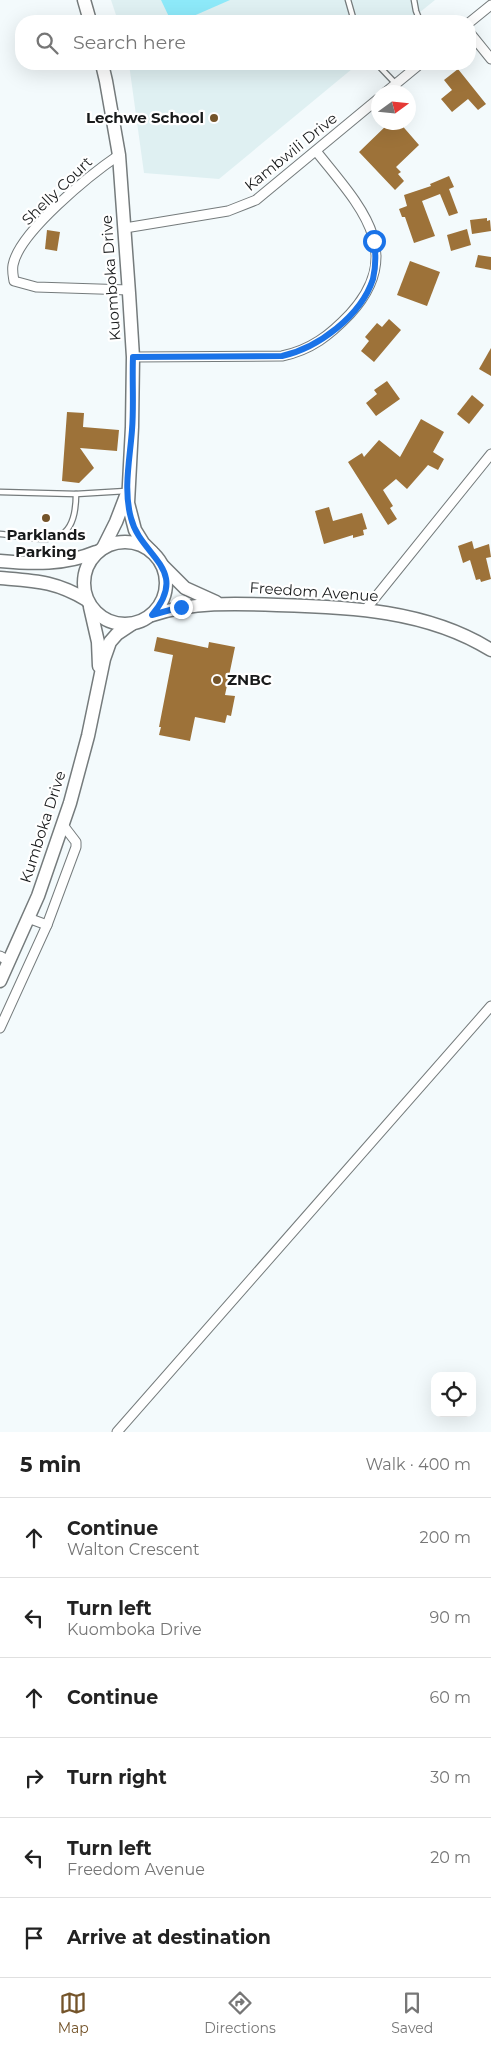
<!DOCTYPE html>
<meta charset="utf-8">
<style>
body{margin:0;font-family:Montserrat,sans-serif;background:#f2f2f2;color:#222}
.controls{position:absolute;right:15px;bottom:15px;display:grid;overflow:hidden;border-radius:10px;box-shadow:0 5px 20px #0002}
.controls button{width:45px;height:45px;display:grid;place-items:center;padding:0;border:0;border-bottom:1px solid #e0e0e0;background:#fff;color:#222;font:25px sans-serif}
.compass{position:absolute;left:371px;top:85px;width:45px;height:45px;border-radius:50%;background:#fff;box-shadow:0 5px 20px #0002;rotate:75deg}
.stop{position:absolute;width:15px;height:15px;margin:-11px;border:4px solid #1a73e8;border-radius:50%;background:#fff}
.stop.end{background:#1a73e8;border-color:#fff;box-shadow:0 1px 5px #0008}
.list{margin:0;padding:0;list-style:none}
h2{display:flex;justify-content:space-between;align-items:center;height:65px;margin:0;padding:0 20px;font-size:21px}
h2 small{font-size:16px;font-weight:400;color:#767676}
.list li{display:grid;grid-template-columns:32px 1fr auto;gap:15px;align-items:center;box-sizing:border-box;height:80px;padding:0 20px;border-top:1px solid #e0e0e0}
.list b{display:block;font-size:19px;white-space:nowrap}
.list p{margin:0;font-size:16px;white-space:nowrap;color:#767676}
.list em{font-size:16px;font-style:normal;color:#767676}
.icon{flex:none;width:28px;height:28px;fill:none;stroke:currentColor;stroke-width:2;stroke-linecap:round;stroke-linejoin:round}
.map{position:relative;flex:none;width:491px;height:1432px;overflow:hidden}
.search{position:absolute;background:#fff;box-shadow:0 5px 20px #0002;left:15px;right:15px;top:15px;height:55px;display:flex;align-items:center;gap:12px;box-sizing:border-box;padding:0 18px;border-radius:20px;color:#767676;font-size:19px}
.sheet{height:545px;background:#fff}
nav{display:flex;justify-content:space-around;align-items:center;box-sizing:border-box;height:70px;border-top:1px solid #e0e0e0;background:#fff;font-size:14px;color:#767676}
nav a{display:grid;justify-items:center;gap:2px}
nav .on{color:#74542a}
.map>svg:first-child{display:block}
</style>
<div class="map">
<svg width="491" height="1432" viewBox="0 0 491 1432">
<rect width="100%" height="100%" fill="#f3fafc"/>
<g fill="#dff0f2">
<path d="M111,0H435L409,21H118Z"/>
<path d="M129,64H358L219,179L144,173Z"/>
</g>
<path fill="#8de9f9" d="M161,0H230L182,21H171Z"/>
<g fill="#9d7239">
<path d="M458,69L486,104L478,110L468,99L452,112L441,99L452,90L444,80Z"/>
<path d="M390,122H399L419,145L396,167L401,172L398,174L404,181L395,190L359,152Z"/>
<path d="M449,176L454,187L449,189L458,213L449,216L440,194L422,201L435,236L414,243L405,217H402L399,209L407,206L404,195L431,186L430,184Z"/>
<path d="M487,218V221L490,220L491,231L472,234L470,220Z"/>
<path d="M467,229L471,245L451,251L447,235Z"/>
<path d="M47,230L60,232L57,251L45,249Z"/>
<path d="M478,255L491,257V270L475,267Z"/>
<path d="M410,261L440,272L427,306L397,295Z"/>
<path d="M389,319L401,330L374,362L361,351L369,341L365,337L377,323L382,327Z"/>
<path d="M491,348V376L479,369Z"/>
<path d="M387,381L400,399L376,416L366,403L377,394L374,390Z"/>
<path d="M472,395L484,405L469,424L457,414Z"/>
<path d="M67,412L84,413L83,427L119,430L117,451L80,448L94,468L79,483L62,481Z"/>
<path d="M421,419L444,432L433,452L444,459L438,470L428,465L407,489L396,479L383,490L393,506L390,508L397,519L388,525L348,462L362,453L364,457L379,440L400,457Z"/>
<path d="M329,507L333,521L362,513L367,529L363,530L364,535L353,538V535L324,544L315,511Z"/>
<path d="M472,541L474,549L489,544L491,557L486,558L491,579L481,582L480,579L476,580L470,560L463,563L458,546Z"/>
<path d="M157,637L208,648L209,642L235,647L225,695L235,696L231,716L227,715L225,723L195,717L190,741L159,735L161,727H159L173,655L154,651Z"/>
</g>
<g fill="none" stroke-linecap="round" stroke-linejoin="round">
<g stroke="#757b7c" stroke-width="7">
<g id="lane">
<path d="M348,0L354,21"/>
<path d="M414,0L416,11L420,21"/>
<path d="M377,64L396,84"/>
<path d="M0,492L76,494L126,491"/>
<path d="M0,534C43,539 76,552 76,494"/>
</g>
</g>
<g stroke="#757b7c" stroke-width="11">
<g id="street">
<path d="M470,22L491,5"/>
<path d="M470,33L491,59"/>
<path d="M386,92L420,64"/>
<path d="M119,155C91,174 19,232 13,265C12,271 13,275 14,281L36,287L129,290"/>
<path d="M125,228L228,211L256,200L378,99"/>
<path d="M133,357L282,356C311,350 330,335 350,314C408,251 357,203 316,151"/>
<path d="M366,609L491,454"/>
<path d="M28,918L47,925"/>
<path d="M0,956L9,961"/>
<path d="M0,1028L47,925L76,847V842L63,825"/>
<path d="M117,1432L491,1006"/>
</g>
</g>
<g stroke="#757b7c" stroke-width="15">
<g id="secondary">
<path d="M84,0L90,21"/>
<path d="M102,64L106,81L119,155L129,293L133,357L132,427L128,503L135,530L143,543L152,552"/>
<circle cx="125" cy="583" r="41"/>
<path d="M103,548L116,522L126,496"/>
<path d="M0,561C33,564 65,565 96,552"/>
<path d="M163,566L185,588L216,602"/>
<path d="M0,578C36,581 55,581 87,600"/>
<path d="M90,607L98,642L99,666"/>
<path d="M152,615C193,602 234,603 277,605C350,607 427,610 491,650"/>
<path d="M0,981L38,896L70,803L88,736L104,659L110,642L117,634L132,624"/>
</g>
</g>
<use href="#lane" stroke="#fff" stroke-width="4.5"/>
<use href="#street" stroke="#fff" stroke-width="9"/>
<use href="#secondary" stroke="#fff" stroke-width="12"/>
</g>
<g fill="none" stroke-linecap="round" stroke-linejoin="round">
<path stroke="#1a73e8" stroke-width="6" d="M181,607L152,615C191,569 140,556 131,518C123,490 130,458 132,430C134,406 132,381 133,357L282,356C318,348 361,316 373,279C376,266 376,254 374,241"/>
</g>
<g fill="#74542a" stroke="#fff" stroke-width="2">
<circle cx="214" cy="118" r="5"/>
<circle cx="46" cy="518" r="5"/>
<circle cx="217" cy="680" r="5"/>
</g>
<g text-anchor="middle" stroke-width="4.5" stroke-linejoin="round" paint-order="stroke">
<g font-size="15" font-weight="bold" fill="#181a1b" stroke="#fff" text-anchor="end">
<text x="204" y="123">Lechwe School</text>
<text x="46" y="540" text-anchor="middle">Parklands<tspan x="46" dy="17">Parking</tspan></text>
<text x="227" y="685" text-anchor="start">ZNBC</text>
</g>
<g font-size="15" fill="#181a1b" stroke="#fff">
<text transform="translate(291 152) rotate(-39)" y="5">Kambwili Drive</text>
<text transform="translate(57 191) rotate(-44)" y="5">Shelly Court</text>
<text transform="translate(111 278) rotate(-94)" y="5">Kuomboka Drive</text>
<text transform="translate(314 592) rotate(4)" y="5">Freedom Avenue</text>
<text transform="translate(43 827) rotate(-72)" y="5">Kumboka Drive</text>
</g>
</g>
</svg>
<div class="controls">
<button><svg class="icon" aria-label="locate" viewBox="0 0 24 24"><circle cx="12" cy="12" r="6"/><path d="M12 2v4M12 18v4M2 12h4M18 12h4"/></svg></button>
</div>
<svg class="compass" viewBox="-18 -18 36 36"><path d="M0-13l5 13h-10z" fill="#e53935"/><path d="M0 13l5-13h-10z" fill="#767676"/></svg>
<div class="stop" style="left:374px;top:241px"></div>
<div class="stop end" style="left:181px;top:607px"></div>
<div class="search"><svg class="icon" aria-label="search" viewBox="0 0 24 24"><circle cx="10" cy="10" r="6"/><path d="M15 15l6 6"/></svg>Search here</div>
</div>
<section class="sheet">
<h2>5 min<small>Walk · 400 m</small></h2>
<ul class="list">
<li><svg class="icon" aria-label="ahead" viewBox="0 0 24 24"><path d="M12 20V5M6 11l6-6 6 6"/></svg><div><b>Continue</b><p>Walton Crescent</p></div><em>200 m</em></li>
<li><svg class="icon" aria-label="left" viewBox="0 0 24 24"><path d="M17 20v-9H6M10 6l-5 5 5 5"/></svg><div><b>Turn left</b><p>Kuomboka Drive</p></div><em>90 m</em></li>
<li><svg class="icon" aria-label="ahead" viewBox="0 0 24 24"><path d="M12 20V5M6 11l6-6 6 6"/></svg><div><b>Continue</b></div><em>60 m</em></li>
<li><svg class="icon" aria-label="right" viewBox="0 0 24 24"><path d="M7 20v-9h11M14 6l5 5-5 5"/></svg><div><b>Turn right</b></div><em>30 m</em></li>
<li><svg class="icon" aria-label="left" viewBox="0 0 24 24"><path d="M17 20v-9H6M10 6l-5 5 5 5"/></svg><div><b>Turn left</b><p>Freedom Avenue</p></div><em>20 m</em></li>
<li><svg class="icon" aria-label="arrive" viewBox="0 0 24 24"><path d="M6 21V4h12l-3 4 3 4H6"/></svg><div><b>Arrive at destination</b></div></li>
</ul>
</section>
<nav>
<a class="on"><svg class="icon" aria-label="map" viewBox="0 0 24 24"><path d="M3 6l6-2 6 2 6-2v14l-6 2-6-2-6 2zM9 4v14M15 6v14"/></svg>Map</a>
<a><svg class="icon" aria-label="directions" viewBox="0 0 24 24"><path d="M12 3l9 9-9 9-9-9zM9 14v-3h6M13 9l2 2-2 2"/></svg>Directions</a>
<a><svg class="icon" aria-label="saved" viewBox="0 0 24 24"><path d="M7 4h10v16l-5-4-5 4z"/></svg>Saved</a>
</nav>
